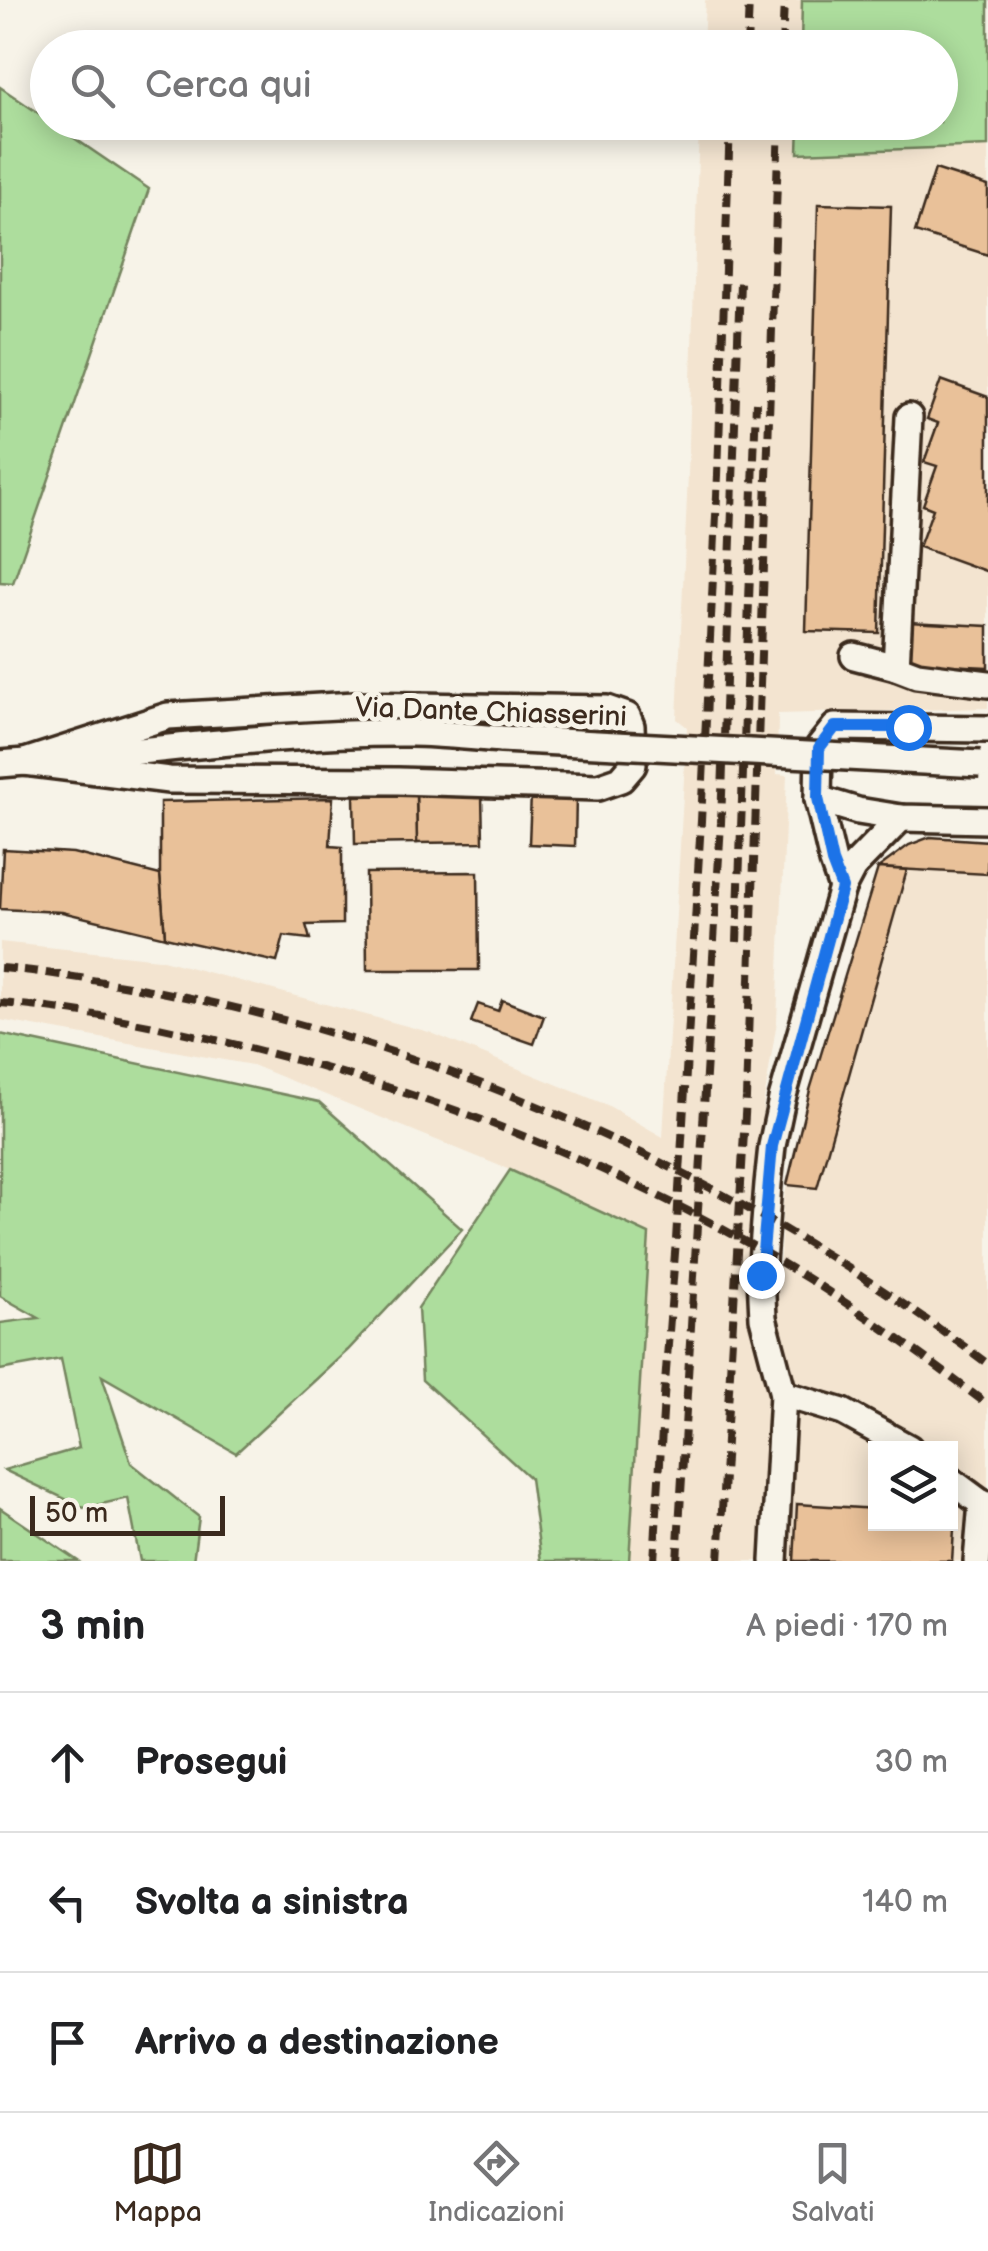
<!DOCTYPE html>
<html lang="it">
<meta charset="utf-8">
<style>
body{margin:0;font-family:"Balsamiq Sans",sans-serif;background:#f6f6f6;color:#202124}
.controls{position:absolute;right:30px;bottom:30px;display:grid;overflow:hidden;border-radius:0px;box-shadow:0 5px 25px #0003}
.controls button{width:90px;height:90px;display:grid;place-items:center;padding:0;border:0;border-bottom:2px solid #e0e0e0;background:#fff;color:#202124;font:50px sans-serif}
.scale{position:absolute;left:30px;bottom:25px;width:195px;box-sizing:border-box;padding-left:10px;border:5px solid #3b2a1e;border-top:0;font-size:28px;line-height:35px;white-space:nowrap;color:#3b2a1e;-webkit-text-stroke:8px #f7f3e8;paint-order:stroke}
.stop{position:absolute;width:30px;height:30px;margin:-22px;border:8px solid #1a73e8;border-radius:50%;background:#fff}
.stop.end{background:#1a73e8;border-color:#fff;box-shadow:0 2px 10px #0008}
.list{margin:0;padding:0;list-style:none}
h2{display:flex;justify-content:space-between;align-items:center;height:130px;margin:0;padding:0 40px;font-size:42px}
h2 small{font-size:32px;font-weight:400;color:#757577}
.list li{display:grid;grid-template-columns:65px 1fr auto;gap:30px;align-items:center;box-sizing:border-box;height:140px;padding:0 40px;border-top:2px solid #e0e0e0}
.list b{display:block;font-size:38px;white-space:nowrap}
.list em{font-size:32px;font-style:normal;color:#757577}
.icon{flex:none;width:55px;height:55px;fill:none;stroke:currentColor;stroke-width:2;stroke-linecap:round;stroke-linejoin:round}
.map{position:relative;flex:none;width:988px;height:1561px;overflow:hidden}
.search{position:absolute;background:#fff;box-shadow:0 5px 25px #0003;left:30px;right:30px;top:30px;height:110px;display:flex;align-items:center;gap:25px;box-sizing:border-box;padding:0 35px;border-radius:55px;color:#757577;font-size:38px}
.sheet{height:550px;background:#fff}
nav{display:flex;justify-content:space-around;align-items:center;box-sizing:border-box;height:140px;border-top:2px solid #e0e0e0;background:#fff;font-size:28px;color:#757577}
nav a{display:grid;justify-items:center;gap:5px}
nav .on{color:#3b2a1e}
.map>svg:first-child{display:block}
</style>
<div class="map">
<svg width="988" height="1561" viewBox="0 0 988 1561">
<rect width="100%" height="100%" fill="#f7f3e8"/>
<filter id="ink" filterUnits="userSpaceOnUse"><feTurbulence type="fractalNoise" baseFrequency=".01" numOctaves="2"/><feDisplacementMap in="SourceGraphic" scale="20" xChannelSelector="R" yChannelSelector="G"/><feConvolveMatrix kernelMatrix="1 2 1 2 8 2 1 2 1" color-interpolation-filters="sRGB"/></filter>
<g filter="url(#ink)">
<g fill="#f3e4d0" fill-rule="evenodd">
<path d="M705,0H802L801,47L703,48Z"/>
<path d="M699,123H799L798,153L988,146V708L778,714L777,774L787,775L777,1021L763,1107L754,1260L779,1273L783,1203L810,1090L878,868L909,845L930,837L988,841V1561H629L648,1234L510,1170L252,1065L0,1020V942L159,959L429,1032L607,1105L663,1137L687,727L677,719L688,475ZM876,1448H950V1524H876Z"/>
</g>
<g fill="#addd9d" stroke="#74845e" stroke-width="2.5">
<path d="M802,0H988V146L798,153L799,123L940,122V48L801,47Z"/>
<path d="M0,87L47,119L48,122L52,123L149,189L13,583L0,582Z"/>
<path d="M0,1034L319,1102L462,1229L348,1350L236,1453L102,1376L131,1463L199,1517L193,1561H140L128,1498L84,1508L4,1470L79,1448L61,1359L0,1370V1323L39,1318L0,1296Z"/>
<path d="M510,1170L649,1234L629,1561H541L530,1478L422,1380L418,1308Z"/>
<path d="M0,1508L78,1561H0Z"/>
</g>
<g fill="#e9c199" stroke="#3b2a1e" stroke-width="2.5">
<path d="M935,169L988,186V255L915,232Z"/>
<path d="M818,204L891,206L879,633L806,631Z"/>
<path d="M941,380L988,397V572L919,547L933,509L923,505L937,466L924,462L938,423L927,419Z"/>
<path d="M908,622L988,626V667L906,663Z"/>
<path d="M482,794L483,842L417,843L416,795Z"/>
<path d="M531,794L576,795L575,846L529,844Z"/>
<path d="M416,795L417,843L355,844L354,796Z"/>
<path d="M333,798L330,846L342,847V924L306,925L310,939L284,936L277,962L165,937L160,875V802Z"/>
<path d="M930,837L988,841L987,874L878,868L909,845Z"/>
<path d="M3,849L73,853L160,875L165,937L62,912L0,909Z"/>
<path d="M878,868L907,870L817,1188L787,1185L810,1090Z"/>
<path d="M478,872L479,970H367L366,873Z"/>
<path d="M502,1000L544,1016L534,1044L471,1022L478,1004L498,1011Z"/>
<path d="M797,1504L876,1509V1524H950V1513L955,1514L952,1561H794Z"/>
</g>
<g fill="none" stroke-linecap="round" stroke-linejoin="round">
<g stroke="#3b2a1e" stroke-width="32">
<g id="minor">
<path d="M909,417L896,667L917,675L988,684"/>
<path d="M854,656L896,667"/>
<path d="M355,705L607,709L627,716L631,726L633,765L621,779L598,787L398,781L169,780L25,762L168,716Z"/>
<path d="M0,764C136,754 273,732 410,733C440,733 471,737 501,739"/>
<path d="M818,799L858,811L901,818L988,820"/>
<path d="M842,888L833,862L818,799L819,747L835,727L988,729"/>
<path d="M783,1394L843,1412L909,1448"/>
<path d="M950,1480L988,1508"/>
<path d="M774,1561L783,1394L763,1318L761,1275L768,1184L772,1146L782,1099L842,888L853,867L901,818"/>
<path d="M977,1561L982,1503"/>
</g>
</g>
<use href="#minor" stroke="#f7f3e8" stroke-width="25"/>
<g stroke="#3b2a1e" stroke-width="8" stroke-dasharray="15 8" stroke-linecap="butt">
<path d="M747,48L749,0"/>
<path d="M782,48L784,0"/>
<path d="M737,942L756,402"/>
<path d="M0,968C43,971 85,979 128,986C440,1040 734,1175 988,1364"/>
<path d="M0,1003C73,1009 145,1023 216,1040C397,1082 574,1147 737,1237C826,1286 908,1344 988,1405"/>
<path d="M654,1561L664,1397L676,1240L701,821L718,475L730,122"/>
<path d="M677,1561L721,823L740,282"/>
<path d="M719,1561L746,1098L779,122"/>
</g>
<g stroke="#3b2a1e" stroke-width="32" stroke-linecap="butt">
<path id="minor-bridge" d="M501,739L980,764"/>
</g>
<use href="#minor-bridge" stroke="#f7f3e8" stroke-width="25"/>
</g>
</g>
<g fill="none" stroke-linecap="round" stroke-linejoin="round" filter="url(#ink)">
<path stroke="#1a73e8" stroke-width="12" d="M761,1275L772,1146L842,888L832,862L818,798L819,748L835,727H908"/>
</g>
<g text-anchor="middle" stroke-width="10" stroke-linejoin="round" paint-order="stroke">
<g font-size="28" fill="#3b2a1e" stroke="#f7f3e8">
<text transform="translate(491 711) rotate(2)" y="10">Via Dante Chiasserini</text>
</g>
</g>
</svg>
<div class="controls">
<button><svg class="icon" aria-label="layers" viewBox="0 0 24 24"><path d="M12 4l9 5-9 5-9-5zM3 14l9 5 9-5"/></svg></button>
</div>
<div class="scale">50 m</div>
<div class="stop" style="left:908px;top:727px"></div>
<div class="stop end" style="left:761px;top:1275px"></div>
<div class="search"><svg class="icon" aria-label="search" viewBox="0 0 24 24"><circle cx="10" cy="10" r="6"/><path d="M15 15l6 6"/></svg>Cerca qui</div>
</div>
<section class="sheet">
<h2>3 min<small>A piedi · 170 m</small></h2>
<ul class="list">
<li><svg class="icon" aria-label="ahead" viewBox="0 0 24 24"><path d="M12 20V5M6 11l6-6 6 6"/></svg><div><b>Prosegui</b></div><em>30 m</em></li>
<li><svg class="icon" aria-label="left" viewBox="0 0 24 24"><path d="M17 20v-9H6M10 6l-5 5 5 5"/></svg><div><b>Svolta a sinistra</b></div><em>140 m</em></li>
<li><svg class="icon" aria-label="arrive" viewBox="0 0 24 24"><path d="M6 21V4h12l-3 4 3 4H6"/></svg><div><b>Arrivo a destinazione</b></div></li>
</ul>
</section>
<nav>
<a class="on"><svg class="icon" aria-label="map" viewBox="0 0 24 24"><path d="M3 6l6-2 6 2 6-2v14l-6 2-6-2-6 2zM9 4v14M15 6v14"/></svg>Mappa</a>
<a><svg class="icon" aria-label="directions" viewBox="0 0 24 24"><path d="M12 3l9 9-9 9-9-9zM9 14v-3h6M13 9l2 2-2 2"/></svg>Indicazioni</a>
<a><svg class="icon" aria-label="saved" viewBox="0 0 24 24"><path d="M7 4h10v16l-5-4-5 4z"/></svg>Salvati</a>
</nav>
